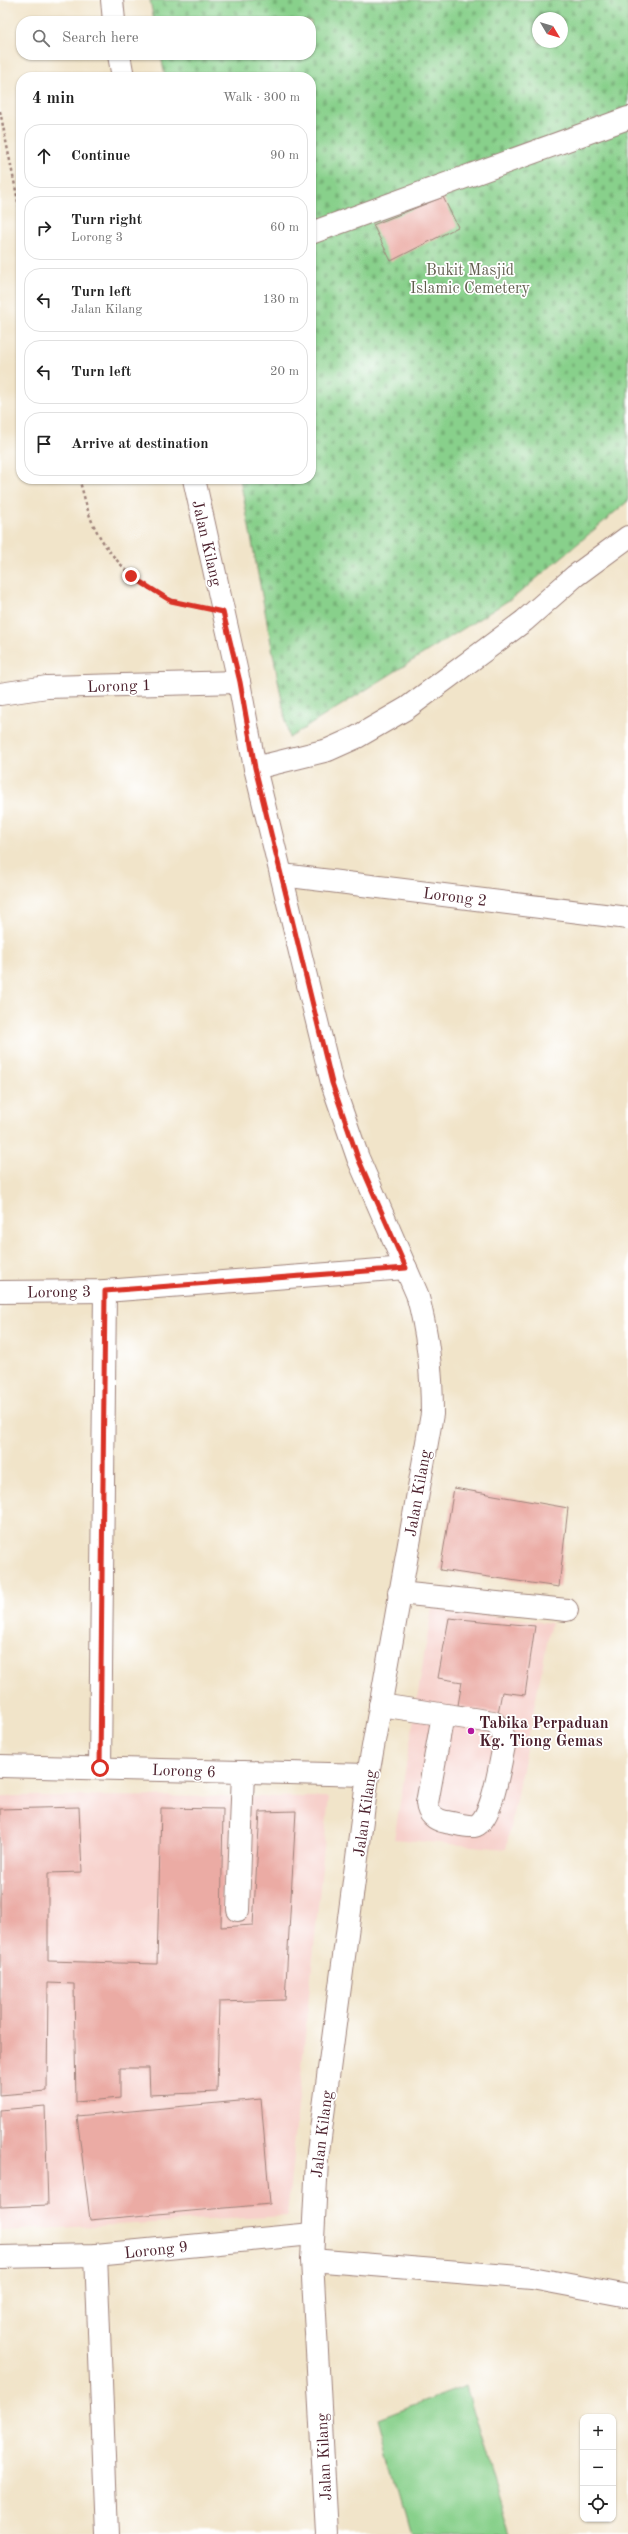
<!DOCTYPE html>
<meta charset="utf-8">
<style>
body{margin:0;font-family:"Old Standard TT",serif;background:#f6f6f6;color:#222}
.controls{position:absolute;right:12px;bottom:12px;display:grid;overflow:hidden;border-radius:8px;box-shadow:0 1px 3px #0004}
.controls button{width:36px;height:36px;display:grid;place-items:center;padding:0;border:0;border-bottom:1px solid #e0e0e0;background:#fff;color:#222;font:20px sans-serif}
.compass{position:absolute;left:532px;top:12px;width:36px;height:36px;border-radius:50%;background:#fff;box-shadow:0 1px 3px #0004;rotate:128deg}
.stop{position:absolute;width:12px;height:12px;margin:-9px;border:3px solid #d93025;border-radius:50%;background:#fff}
.stop.end{background:#d93025;border-color:#fff;box-shadow:0 1px 4px #0008}
.list{margin:0;padding:0;list-style:none}
h2{display:flex;justify-content:space-between;align-items:center;height:52px;margin:0;padding:0 16px;font-size:17px}
h2 small{font-size:13px;font-weight:400;color:#767676}
.list li{display:grid;grid-template-columns:26px 1fr auto;gap:12px;align-items:center;box-sizing:border-box;height:64px;margin:0 8px 8px;padding:0 8px;border:1px solid #e0e0e0;border-radius:16px}
.list b{display:block;font-size:15px;white-space:nowrap}
.list p{margin:0;font-size:13px;white-space:nowrap;color:#767676}
.list em{font-size:13px;font-style:normal;color:#767676}
.icon{flex:none;width:22px;height:22px;fill:none;stroke:currentColor;stroke-width:2;stroke-linecap:round;stroke-linejoin:round}
.map{position:relative;flex:none;width:628px;height:2534px;overflow:hidden}
.search{position:absolute;background:#fff;box-shadow:0 1px 3px #0004;left:16px;top:16px;width:300px;height:44px;display:flex;align-items:center;gap:10px;box-sizing:border-box;padding:0 14px;border-radius:16px;color:#767676;font-size:15px}
.panel{position:absolute;background:#fff;box-shadow:0 1px 3px #0004;left:16px;top:72px;width:300px;height:412px;border-radius:16px}
.map>svg:first-child{display:block}
</style>
<div class="map">
<svg width="628" height="2534" viewBox="0 0 628 2534">
<defs>
<pattern id="cemetery-stones" width="16" height="16" patternUnits="userSpaceOnUse"><rect width="16" height="16" fill="#88d08b"/><path d="M2 7V4a2 2 0 0 1 4 0v3zM10 15v-3a2 2 0 0 1 4 0v3z" fill="#77b278"/></pattern>
</defs>
<rect width="100%" height="100%" fill="#fff"/>
<filter id="ink" filterUnits="userSpaceOnUse"><feTurbulence type="fractalNoise" baseFrequency=".025" numOctaves="2"/><feDisplacementMap in="SourceGraphic" scale="8" xChannelSelector="R" yChannelSelector="G"/><feConvolveMatrix kernelMatrix="1 2 1 2 8 2 1 2 1" color-interpolation-filters="sRGB"/></filter>
<filter id="wash" filterUnits="userSpaceOnUse"><feTurbulence type="fractalNoise" baseFrequency=".012" numOctaves="4" result="noise"/><feDisplacementMap in="SourceGraphic" scale="16" xChannelSelector="R" yChannelSelector="G"/><feGaussianBlur stdDeviation="0.9" result="paint"/><feColorMatrix in="noise" values="0 0 0 0 0 0 0 0 0 0 0 0 0 0 0 0 0 1.4 0 .05"/><feComposite in="paint" operator="in"/></filter>
<g filter="url(#wash)">
<rect width="100%" height="100%" fill="#f1e4c9"/>
<g fill="#f7d0cb">
<path d="M432,1608L551,1623L506,1849L394,1839Z"/>
<path d="M0,1796L329,1797L287,2216L0,2231Z"/>
</g>
<path fill="#88d08b" stroke="#69785b" d="M466,2386L511,2534H410L378,2419Z"/>
<path fill="url(#cemetery-stones)" stroke="#69785b" fill-rule="evenodd" d="M150,0H628V501L517,595L289,738L240,479H311V77H165L161,55H311V21H154ZM538,18H562V42H538Z"/>
<g id="blocks">
<g fill="#ebaba4">
<path d="M443,197L458,227L391,261L373,225Z"/>
<path d="M454,1488L568,1508L559,1587L440,1570Z"/>
<path d="M449,1618L535,1626L525,1695L502,1692L498,1713L458,1705L462,1682L438,1678Z"/>
<path d="M79,1807L82,1872L48,1873V1961L157,1964L161,1808L223,1809L221,1927L253,1925L260,1812L296,1811L285,2000L219,2002L217,2092L150,2095L149,2068H120V2098L76,2102L74,1984L48,1983L47,2091L0,2095V1809Z"/>
<path d="M261,2099L270,2204L90,2220L77,2116Z"/>
<path d="M45,2106L48,2205L0,2207V2110Z"/>
</g>
</g>
</g>
<g filter="url(#ink)">
<use href="#blocks" fill-opacity="0" stroke="#9e827a" stroke-width="1"/>
<g fill="none" stroke-linecap="round" stroke-linejoin="round">
<g stroke="#9e827a" stroke-width="24">
<g id="minor">
<path d="M112,0L114,21"/>
<path d="M119,55L123,77"/>
<path d="M311,233L628,118"/>
<path d="M194,479L239,682L255,768L332,1083L358,1158L417,1294C428,1333 432,1373 432,1414L368,1775L317,2160L312,2260L327,2534"/>
<path d="M0,694L47,687L239,682"/>
<path d="M255,768L328,750L357,737L407,708L524,621L575,576L628,537"/>
<path d="M282,875L628,918"/>
<path d="M0,1292L105,1291L406,1268"/>
<path d="M399,1593L567,1610"/>
<path d="M380,1705L493,1722L500,1728L504,1737V1746C500,1762 492,1824 474,1826C466,1827 454,1823 446,1822C435,1820 428,1814 427,1803L443,1715"/>
<path d="M0,1766L368,1775"/>
<path d="M100,1768L105,1291"/>
<path d="M238,1910L243,1772"/>
<path d="M96,2255L107,2534"/>
<path d="M0,2257L96,2255L312,2234"/>
<path d="M312,2260L532,2278L628,2296"/>
</g>
</g>
<g stroke="#9e827a" stroke-width="2.5" stroke-dasharray="3 3" stroke-linecap="butt">
<path d="M0,111L21,216"/>
<path d="M79,479C84,494 87,512 94,526C114,566 149,596 191,606"/>
</g>
<use href="#minor" stroke="#fff" stroke-width="22"/>
</g>
</g>
<g fill="none" stroke-linecap="round" stroke-linejoin="round" filter="url(#ink)">
<path stroke="#d93025" stroke-width="5" d="M100,1768L105,1291L406,1268L358,1158L332,1083L255,768L240,682L223,612L171,601L131,576"/>
</g>
<circle fill="#b5179e" stroke="#fff" stroke-width="1.5" cx="471" cy="1731" r="4"/>
<g text-anchor="middle" stroke-width="3.5" stroke-linejoin="round" paint-order="stroke">
<g font-size="16" fill="#605d4d" stroke="#fff">
<text x="470" y="275">Bukit Masjid<tspan x="470" dy="18">Islamic Cemetery</tspan></text>
</g>
<g font-size="16" fill="#4a1f2b" stroke="#fff">
<text transform="translate(208 543) rotate(77)" y="6">Jalan Kilang</text>
<text transform="translate(119 685) rotate(-2)" y="6">Lorong 1</text>
<text transform="translate(455 896) rotate(7)" y="6">Lorong 2</text>
<text transform="translate(59 1291) rotate(-1)" y="6">Lorong 3</text>
<text transform="translate(417 1493) rotate(-80)" y="6">Jalan Kilang</text>
<text transform="translate(184 1770) rotate(2)" y="6">Lorong 6</text>
<text transform="translate(364 1813) rotate(-82)" y="6">Jalan Kilang</text>
<text transform="translate(321 2134) rotate(-83)" y="6">Jalan Kilang</text>
<text transform="translate(156 2249) rotate(-6)" y="6">Lorong 9</text>
<text transform="translate(323 2457) rotate(-93)" y="6">Jalan Kilang</text>
</g>
<g font-size="16" font-weight="bold" fill="#4a1f2b" stroke="#fff" text-anchor="start">
<text x="479" y="1728">Tabika Perpaduan<tspan x="479" dy="18">Kg. Tiong Gemas</tspan></text>
</g>
</g>
</svg>
<div class="controls">
<button>+</button>
<button>−</button>
<button><svg class="icon" aria-label="locate" viewBox="0 0 24 24"><circle cx="12" cy="12" r="6"/><path d="M12 2v4M12 18v4M2 12h4M18 12h4"/></svg></button>
</div>
<svg class="compass" viewBox="-18 -18 36 36"><path d="M0-13l5 13h-10z" fill="#e53935"/><path d="M0 13l5-13h-10z" fill="#767676"/></svg>
<div class="stop" style="left:100px;top:1768px"></div>
<div class="stop end" style="left:131px;top:576px"></div>
<div class="search"><svg class="icon" aria-label="search" viewBox="0 0 24 24"><circle cx="10" cy="10" r="6"/><path d="M15 15l6 6"/></svg>Search here</div>
<section class="panel">
<h2>4 min<small>Walk · 300 m</small></h2>
<ul class="list">
<li><svg class="icon" aria-label="ahead" viewBox="0 0 24 24"><path d="M12 20V5M6 11l6-6 6 6"/></svg><div><b>Continue</b></div><em>90 m</em></li>
<li><svg class="icon" aria-label="right" viewBox="0 0 24 24"><path d="M7 20v-9h11M14 6l5 5-5 5"/></svg><div><b>Turn right</b><p>Lorong 3</p></div><em>60 m</em></li>
<li><svg class="icon" aria-label="left" viewBox="0 0 24 24"><path d="M17 20v-9H6M10 6l-5 5 5 5"/></svg><div><b>Turn left</b><p>Jalan Kilang</p></div><em>130 m</em></li>
<li><svg class="icon" aria-label="left" viewBox="0 0 24 24"><path d="M17 20v-9H6M10 6l-5 5 5 5"/></svg><div><b>Turn left</b></div><em>20 m</em></li>
<li><svg class="icon" aria-label="arrive" viewBox="0 0 24 24"><path d="M6 21V4h12l-3 4 3 4H6"/></svg><div><b>Arrive at destination</b></div></li>
</ul>
</section>
</div>
